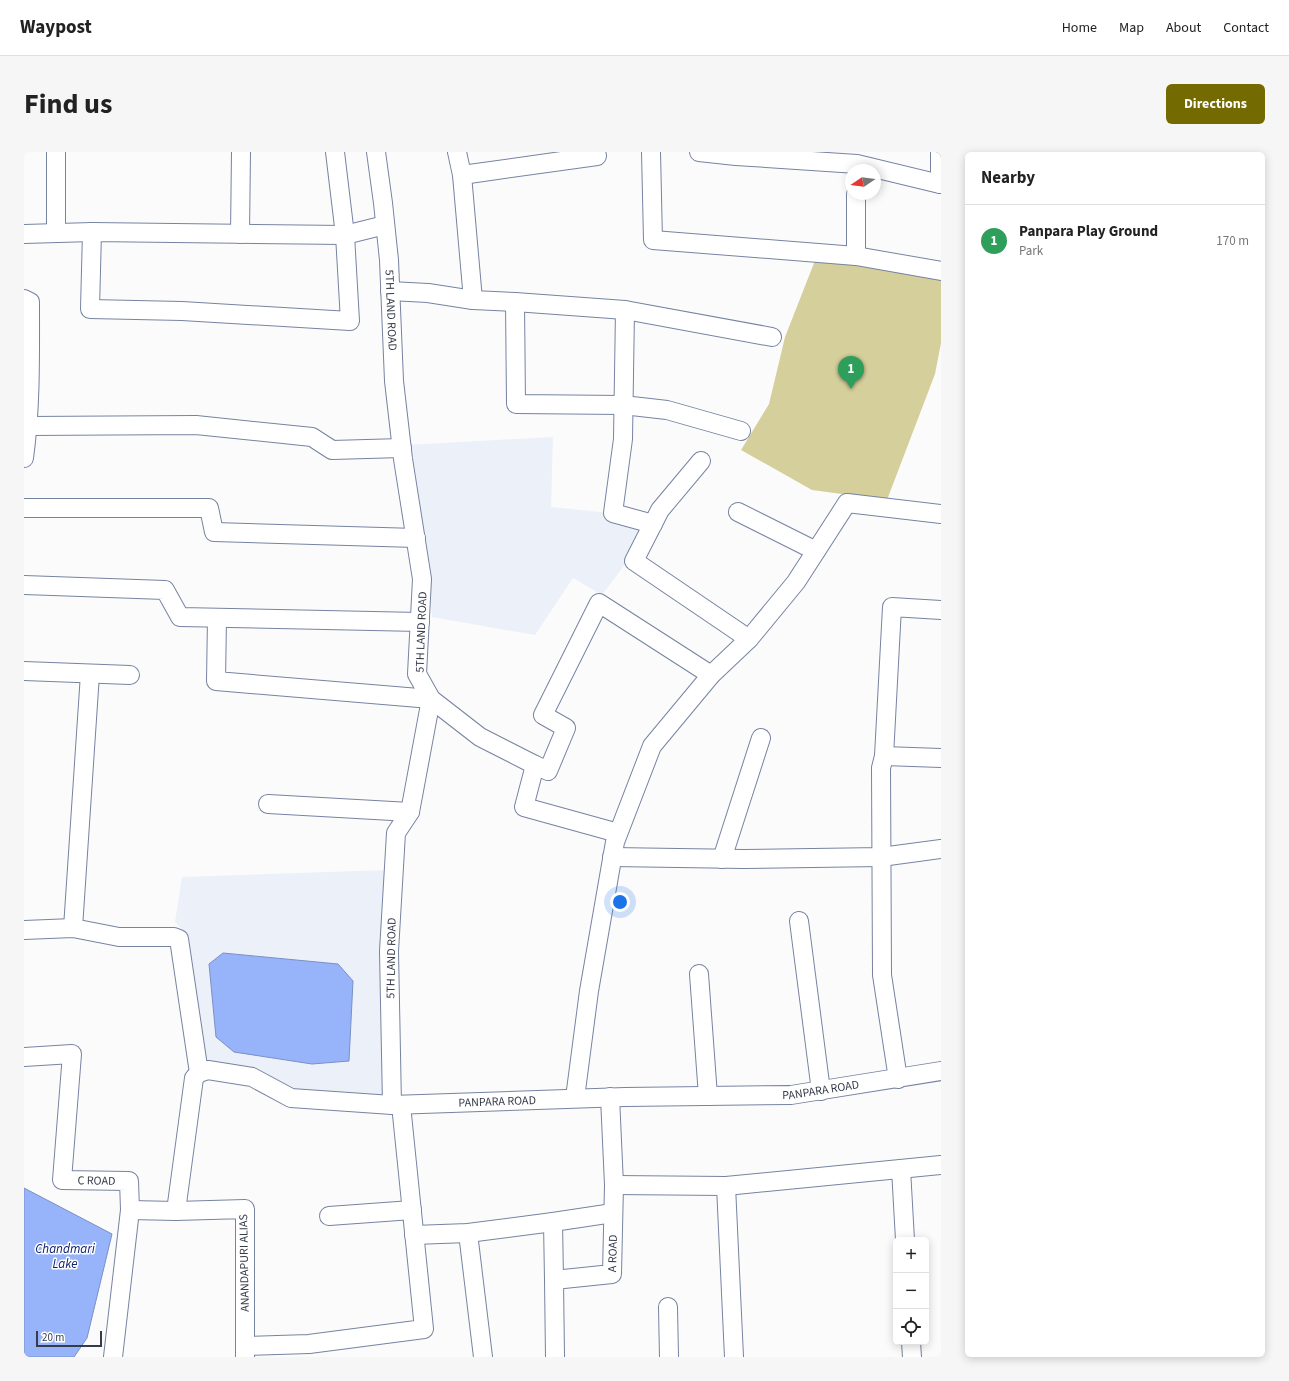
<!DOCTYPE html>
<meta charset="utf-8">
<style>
body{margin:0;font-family:"Source Sans 3",sans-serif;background:#f6f6f6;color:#222}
.controls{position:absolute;right:12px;bottom:12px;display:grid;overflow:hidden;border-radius:6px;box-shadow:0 2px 10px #0003}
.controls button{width:36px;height:36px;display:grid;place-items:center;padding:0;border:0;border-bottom:1px solid #e0e0e0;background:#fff;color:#222;font:20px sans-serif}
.compass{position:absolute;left:821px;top:12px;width:36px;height:36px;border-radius:50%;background:#fff;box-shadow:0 2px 10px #0003;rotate:257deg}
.scale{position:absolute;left:12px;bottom:10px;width:66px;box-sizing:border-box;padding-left:4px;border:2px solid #363c49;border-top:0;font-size:11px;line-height:14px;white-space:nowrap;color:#363c49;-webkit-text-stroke:3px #fff;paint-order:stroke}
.you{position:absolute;left:596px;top:750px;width:14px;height:14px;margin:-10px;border:3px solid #fff;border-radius:50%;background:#1a73e8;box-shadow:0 0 0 6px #1a73e833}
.badge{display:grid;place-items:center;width:26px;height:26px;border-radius:50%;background:#746a02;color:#fff;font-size:13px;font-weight:700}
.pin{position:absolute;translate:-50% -33px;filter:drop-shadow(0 1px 2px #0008)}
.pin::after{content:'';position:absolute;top:21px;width:14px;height:12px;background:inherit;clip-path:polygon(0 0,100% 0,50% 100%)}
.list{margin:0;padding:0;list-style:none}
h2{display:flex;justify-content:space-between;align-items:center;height:52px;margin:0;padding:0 16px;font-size:17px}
h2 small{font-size:13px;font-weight:400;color:#767676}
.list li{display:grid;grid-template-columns:26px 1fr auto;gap:12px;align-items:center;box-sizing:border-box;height:72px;padding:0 16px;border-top:1px solid #e0e0e0}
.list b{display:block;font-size:15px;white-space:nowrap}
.list p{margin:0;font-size:13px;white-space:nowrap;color:#767676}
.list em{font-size:13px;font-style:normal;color:#767676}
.icon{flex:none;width:22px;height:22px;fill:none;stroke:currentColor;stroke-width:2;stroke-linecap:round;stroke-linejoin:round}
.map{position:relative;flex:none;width:917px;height:1205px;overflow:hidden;border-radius:6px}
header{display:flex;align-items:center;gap:24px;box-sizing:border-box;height:56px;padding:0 20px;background:#fff;border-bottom:1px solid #e0e0e0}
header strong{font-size:19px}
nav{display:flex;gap:22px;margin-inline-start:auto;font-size:14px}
.intro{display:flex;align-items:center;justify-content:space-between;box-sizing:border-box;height:96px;padding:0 24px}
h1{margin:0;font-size:28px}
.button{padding:10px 18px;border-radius:6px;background:#746a02;color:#fff;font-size:14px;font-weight:700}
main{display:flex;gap:24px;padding:0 24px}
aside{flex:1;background:#fff;border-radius:6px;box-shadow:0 2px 10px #0003}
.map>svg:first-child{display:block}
</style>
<header>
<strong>Waypost</strong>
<nav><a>Home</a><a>Map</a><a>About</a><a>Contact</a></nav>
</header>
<div class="intro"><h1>Find us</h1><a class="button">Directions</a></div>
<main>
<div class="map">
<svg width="917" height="1205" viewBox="0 0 917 1205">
<rect width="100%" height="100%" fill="#fbfbfb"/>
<g fill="#ecf0f8">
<path d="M529,285L527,355L577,360L618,377L602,411L578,443L549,426L511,483L408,465L405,424L382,293Z"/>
<path d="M363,718L360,943L269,940L234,917L182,909L158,867L165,785L151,770L158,725Z"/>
</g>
<path fill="#d5cf9b" d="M792,106L917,127V191L911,222L863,348L788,338L717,298L745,252L761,185Z"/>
<g fill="#97b3fa" stroke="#7a8fc5">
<path d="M199,801L314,812L329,829L325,909L288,912L210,900L192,885L185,812Z"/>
<path d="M0,1036L88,1082L63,1186L50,1205H0Z"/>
</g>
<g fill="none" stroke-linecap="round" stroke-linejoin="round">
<g stroke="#7683a1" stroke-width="20">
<g id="street">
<path id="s1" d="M352,0L359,51L365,108L370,229L379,307L398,427L393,522L407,547L386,660L372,681L365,799L368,953"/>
<path d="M433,0L438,23L449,148"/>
<path d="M627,0L629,88L832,104L917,119"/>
<path d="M675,0L712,4L833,12L916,32"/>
<path d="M916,0V32H917"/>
<path d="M438,23L573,4L572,0"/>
<path d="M68,80L66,157L158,159L326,169L321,83L311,0"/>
<path d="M32,81V0"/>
<path d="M0,82L68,80L321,83L361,73"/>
<path d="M216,82L217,0"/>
<path d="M832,104V42"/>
<path d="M366,139L404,141L449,148L491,150L601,158L748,185"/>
<path d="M0,147L6,150C6,202 7,255 0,306"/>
<path d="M491,150L492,252L599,253L643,258L717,279"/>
<path d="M601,158L599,287L589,361L629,372"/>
<path d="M4,274L172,273L288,285L308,298L378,296"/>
<path d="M677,309L636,358L610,409L725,487"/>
<path d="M0,356H185L190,380L392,386"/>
<path d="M714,360L792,399"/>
<path d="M0,433L141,438L156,465L396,470"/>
<path d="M193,466L192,529L407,547L456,585L511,613L500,655L594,681"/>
<path d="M0,519L106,523"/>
<path d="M860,604L917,606"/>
<path d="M511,613L524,619L542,576L519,563L575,451L687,523"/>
<path d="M244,652L386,660"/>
<path d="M588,705L720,707L857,705L917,697"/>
<path d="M698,707L737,586"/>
<path d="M775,769L797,939"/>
<path d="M49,776L66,522"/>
<path d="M0,778L49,776L95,785H150L155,787L175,921"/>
<path d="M675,822L684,944"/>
<path id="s2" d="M0,905L48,902L38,1028L105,1029L106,1058L89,1205"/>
<path d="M874,927L858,823L857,616L860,604L868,455L917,458"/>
<path d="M551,946L565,839L591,690L628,594L687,523L725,487L772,430L823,351L917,362"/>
<path d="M877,1017L881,1088"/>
<path d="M590,1033L702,1034L710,1205"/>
<path d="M702,1034L917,1013"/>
<path d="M106,1058L152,1059L221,1057V1205"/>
<path id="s3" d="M152,1059L170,926L175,921L184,918L228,925L267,946L368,953L601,945L767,943L917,919"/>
<path d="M305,1064L388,1058"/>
<path d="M444,1081L459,1205"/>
<path d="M390,1083L444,1081L529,1070"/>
<path d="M530,1128L529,1070L589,1061"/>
<path d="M644,1155L645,1205"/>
<path d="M887,1190L888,1205"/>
<path d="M221,1194L285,1192L400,1177L377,953"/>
<path id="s4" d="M531,1205L530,1128L588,1122L590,1033L586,945"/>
</g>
</g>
<use href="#street" stroke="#fff" stroke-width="18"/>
</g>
<g text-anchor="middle" stroke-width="3" stroke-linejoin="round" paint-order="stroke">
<g font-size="12" fill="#363c49" stroke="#fff">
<text dy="4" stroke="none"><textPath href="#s1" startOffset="159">5TH LAND ROAD</textPath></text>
<text transform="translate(397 480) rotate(-88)" y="4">5TH LAND ROAD</text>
<text transform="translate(367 806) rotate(-89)" y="4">5TH LAND ROAD</text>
<text dy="4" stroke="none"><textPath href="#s3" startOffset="770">PANPARA ROAD</textPath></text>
<text dy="4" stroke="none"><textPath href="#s3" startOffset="446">PANPARA ROAD</textPath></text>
<text dy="4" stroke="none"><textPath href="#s2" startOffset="209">C ROAD</textPath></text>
<text dy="4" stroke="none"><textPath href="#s4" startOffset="156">A ROAD</textPath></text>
<text transform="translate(220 1111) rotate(-91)" y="4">ANANDAPURI ALIAS</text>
</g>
<g font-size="13" font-style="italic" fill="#11206f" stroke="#fff">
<text x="41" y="1101">Chandmari<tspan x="41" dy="15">Lake</tspan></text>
</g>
</g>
</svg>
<div class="controls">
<button>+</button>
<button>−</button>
<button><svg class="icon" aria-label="locate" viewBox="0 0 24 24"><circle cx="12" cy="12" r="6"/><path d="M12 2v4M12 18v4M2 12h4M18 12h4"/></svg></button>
</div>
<svg class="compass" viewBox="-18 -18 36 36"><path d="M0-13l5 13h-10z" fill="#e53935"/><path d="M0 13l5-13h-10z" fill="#767676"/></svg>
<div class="scale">20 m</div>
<div class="you"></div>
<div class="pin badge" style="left:827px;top:237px;background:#2e9e5b">1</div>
</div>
<aside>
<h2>Nearby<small></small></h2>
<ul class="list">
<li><span class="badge" style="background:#2e9e5b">1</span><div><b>Panpara Play Ground</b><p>Park</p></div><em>170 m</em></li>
</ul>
</aside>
</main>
